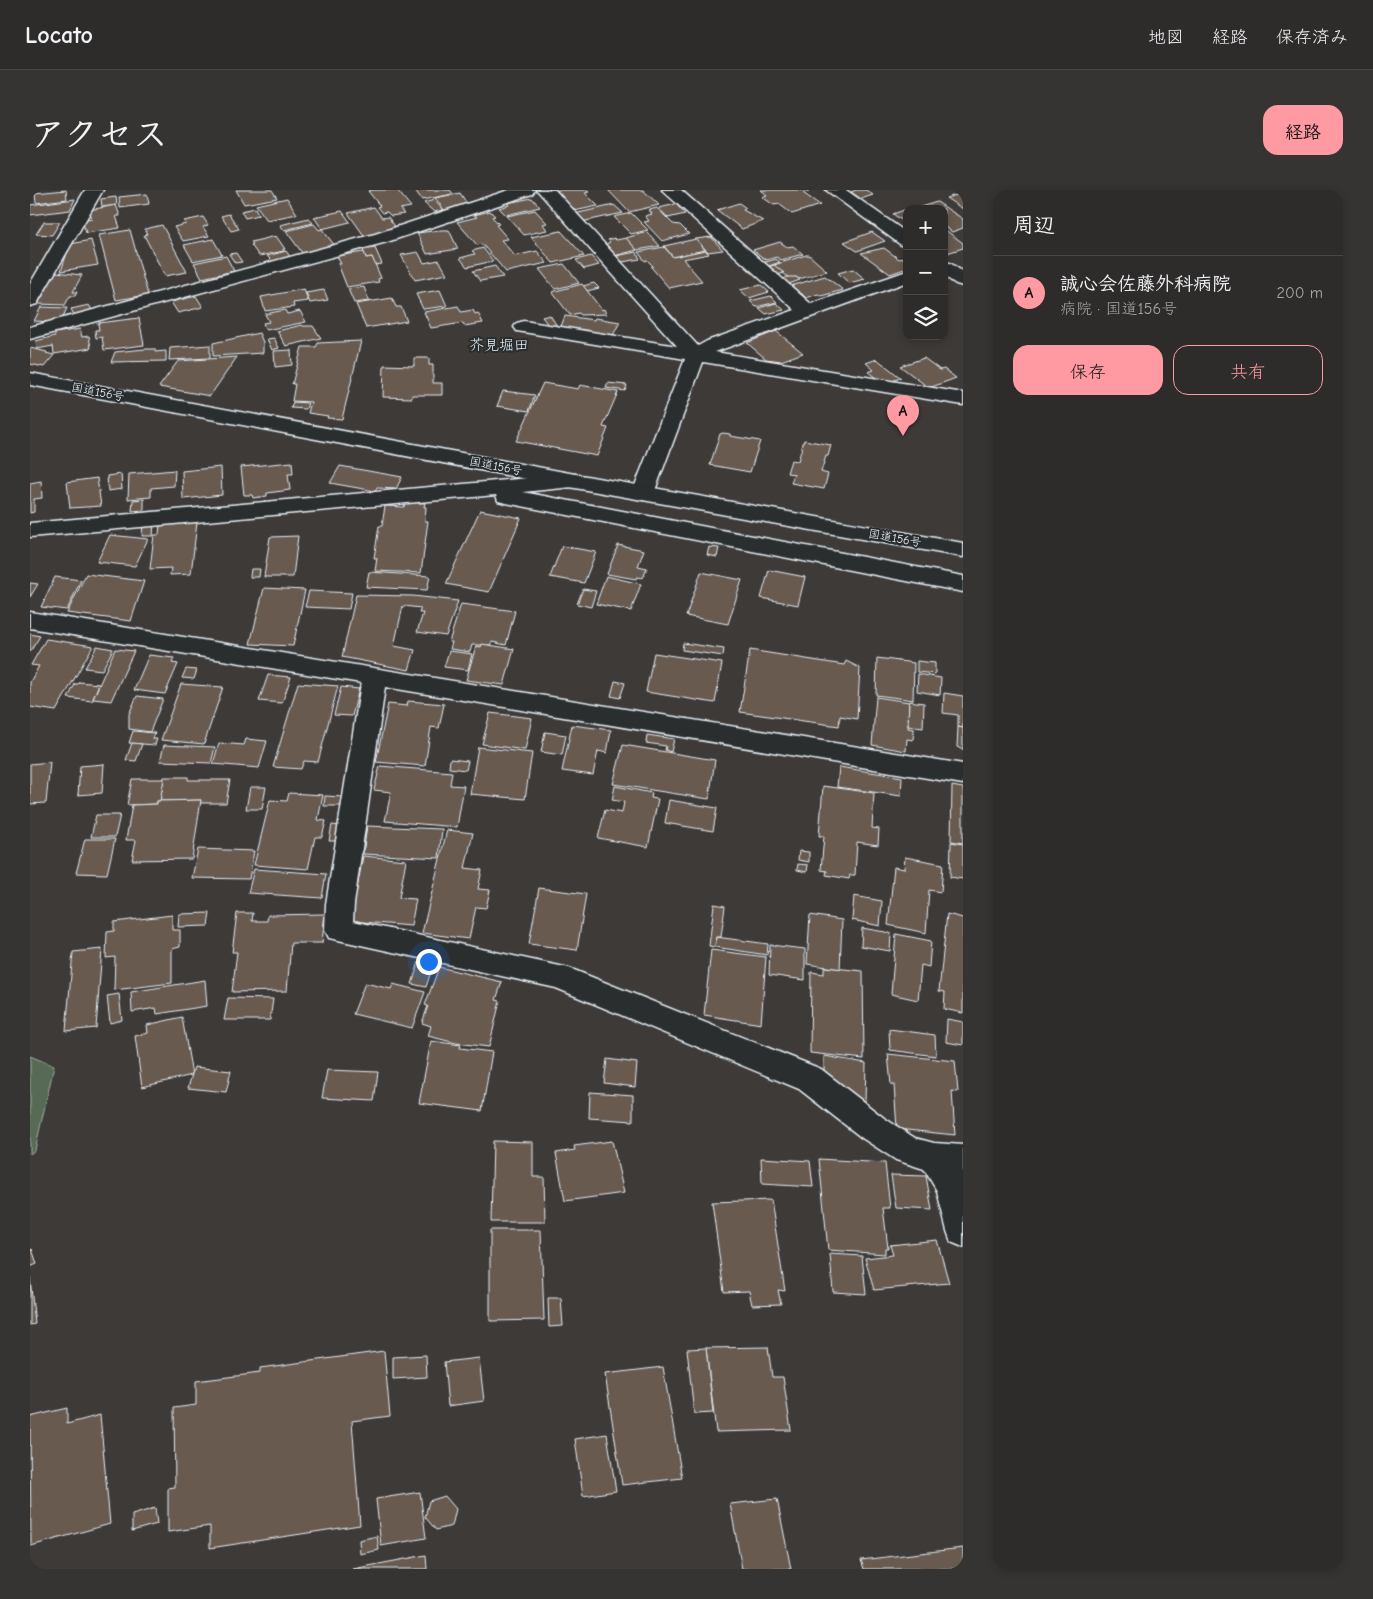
<!DOCTYPE html>
<html lang="ja">
<meta charset="utf-8">
<style>
body{margin:0;font-family:"Comic Neue","Klee One",sans-serif;background:#363432;color:#f1f3f6}
.controls{position:absolute;right:15px;top:15px;display:grid;overflow:hidden;border-radius:10px;box-shadow:0 2px 8px #0003}
.controls button{width:45px;height:45px;display:grid;place-items:center;padding:0;border:0;border-bottom:1px solid #494847;background:#2e2c2a;color:#f1f3f6;font:25px sans-serif}
.you{position:absolute;left:398px;top:771px;width:18px;height:18px;margin:-12px;border:4px solid #fff;border-radius:50%;background:#1a73e8;box-shadow:0 0 0 8px #1a73e833}
.badge{display:grid;place-items:center;width:32px;height:32px;border-radius:50%;background:#ff9aa2;color:#111;font-size:16px;font-weight:700}
.pin{position:absolute;translate:-50% -41px;filter:drop-shadow(0 1px 2px #0008)}
.pin::after{content:'';position:absolute;top:26px;width:18px;height:15px;background:inherit;clip-path:polygon(0 0,100% 0,50% 100%)}
.list{margin:0;padding:0;list-style:none}
h2{display:flex;justify-content:space-between;align-items:center;height:65px;margin:0;padding:0 20px;font-size:21px}
h2 small{font-size:16px;font-weight:400;color:#a7a7a8}
.list li{display:grid;grid-template-columns:32px 1fr auto;gap:15px;align-items:center;box-sizing:border-box;height:75px;padding:0 20px;border-top:1px solid #494847}
.list b{display:block;font-size:19px;white-space:nowrap}
.list p{margin:0;font-size:16px;white-space:nowrap;color:#a7a7a8}
.list em{font-size:16px;font-style:normal;color:#a7a7a8}
.actions{display:flex;gap:10px;padding:15px 20px}
.actions a{flex:1;padding:11px 0;border:1px solid #ff9aa2;border-radius:15px;text-align:center;font-size:18px;color:#ff9aa2}
.actions .main{background:#ff9aa2;color:#111}
.icon{flex:none;width:28px;height:28px;fill:none;stroke:currentColor;stroke-width:2;stroke-linecap:round;stroke-linejoin:round}
.map{position:relative;flex:none;width:933px;height:1379px;overflow:hidden;border-radius:15px}
header{display:flex;align-items:center;gap:30px;box-sizing:border-box;height:70px;padding:0 25px;background:#2e2c2a;border-bottom:1px solid #494847}
header strong{font-size:24px}
nav{display:flex;gap:28px;margin-inline-start:auto;font-size:18px}
.intro{display:flex;align-items:center;justify-content:space-between;box-sizing:border-box;height:120px;padding:0 30px}
h1{margin:0;font-size:35px}
.button{padding:12px 22px;border-radius:15px;background:#ff9aa2;color:#111;font-size:18px;font-weight:700}
main{display:flex;gap:30px;padding:0 30px}
aside{flex:1;background:#2e2c2a;border-radius:15px;box-shadow:0 2px 8px #0003}
.map>svg:first-child{display:block}
</style>
<header>
<strong>Locato</strong>
<nav><a>地図</a><a>経路</a><a>保存済み</a></nav>
</header>
<div class="intro"><h1>アクセス</h1><a class="button">経路</a></div>
<main>
<div class="map">
<svg width="933" height="1379" viewBox="0 0 933 1379">
<rect width="100%" height="100%" fill="#3d3a38"/>
<filter id="ink" filterUnits="userSpaceOnUse"><feTurbulence type="fractalNoise" baseFrequency=".02" numOctaves="2"/><feDisplacementMap in="SourceGraphic" scale="10" xChannelSelector="R" yChannelSelector="G"/><feConvolveMatrix kernelMatrix="1 2 1 2 8 2 1 2 1" color-interpolation-filters="sRGB"/></filter>
<g filter="url(#ink)">
<path fill="#576a54" stroke="#a0aea6" d="M0,866L24,876L5,960L0,964Z"/>
<g fill="#685a4f" stroke="#e8f1f8">
<path d="M36,0L37,9L6,13L5,3Z"/>
<path d="M206,0H242L247,8L214,14Z"/>
<path d="M343,0H367L381,17L370,19L374,24L361,26L357,22L352,23L347,17L350,16L338,1Z"/>
<path d="M385,0H420L423,4L392,10Z"/>
<path d="M524,0H558L559,2L555,3L568,16L544,21Z"/>
<path d="M578,0H613L629,15L599,22Z"/>
<path d="M731,0H777L779,2L773,3L790,15L762,24L749,14L744,15L732,7L737,5Z"/>
<path d="M826,0H836L843,5L831,9L821,2Z"/>
<path d="M430,3L438,15L414,20L405,8Z"/>
<path d="M933,3V19L916,8Z"/>
<path d="M117,4L119,14L90,18L89,7Z"/>
<path d="M86,7L87,15L72,17L71,9Z"/>
<path d="M257,8L267,24L237,30L226,15Z"/>
<path d="M502,8L510,17L476,25L469,18L479,15L477,13Z"/>
<path d="M45,9L40,20L0,25V15Z"/>
<path d="M404,10L413,20L404,22L394,13Z"/>
<path d="M907,12L933,29V38L922,42L914,36V19L887,18Z"/>
<path d="M709,13L716,18L713,20L733,31L712,39L687,20Z"/>
<path d="M646,14L655,24L638,28L629,18Z"/>
<path d="M86,15L90,26H86L90,38L56,43L52,30L62,28L59,20Z"/>
<path d="M584,15L593,23L551,32L544,24Z"/>
<path d="M344,17L352,28L358,27L367,39L335,47L318,23Z"/>
<path d="M225,18L229,25L215,28L211,21Z"/>
<path d="M627,18L643,34L650,35L659,44L632,51L614,32L619,31L615,26L622,24L619,20Z"/>
<path d="M877,19V34L863,24Z"/>
<path d="M505,20L517,33L513,34L517,40L494,45L477,26Z"/>
<path d="M312,21L320,32L292,39L284,27Z"/>
<path d="M460,21L465,26L462,27L469,34L466,35L478,49L471,50L485,66L507,61L517,73L476,82L452,54L447,55L427,32L447,27L444,25Z"/>
<path d="M601,23L618,40L601,44L584,27Z"/>
<path d="M199,24L209,39L201,41L191,26Z"/>
<path d="M173,27L178,35L173,37L179,46L153,51L144,37L156,34L154,31Z"/>
<path d="M279,28L283,33L254,40L250,35Z"/>
<path d="M14,32H30L22,45L6,44Z"/>
<path d="M284,34L289,40L292,39L305,56L273,64L256,41Z"/>
<path d="M132,35L157,82L135,86L114,45L117,44L115,39Z"/>
<path d="M914,39L933,53V58L914,64Z"/>
<path d="M100,40L118,105L86,110L69,45Z"/>
<path d="M411,40H419L428,59L397,64L387,43Z"/>
<path d="M531,41L554,66L523,73L501,47Z"/>
<path d="M617,42L630,56L607,60L596,48Z"/>
<path d="M842,42L855,51L827,61L814,52Z"/>
<path d="M246,46L255,59H253L254,61L229,66L221,55L223,54L221,52Z"/>
<path d="M681,47L693,60L678,62L666,49Z"/>
<path d="M584,48L586,50L596,48L607,60L580,67L571,57L580,52L578,50Z"/>
<path d="M183,49L192,65L163,71L154,55Z"/>
<path d="M666,49L675,60L643,67L634,56Z"/>
<path d="M61,50L68,75L31,81L40,54Z"/>
<path d="M750,52L757,57L763,56L773,64L751,70L747,67L736,70L723,60Z"/>
<path d="M634,57L643,67L675,60L679,64L653,69L672,91L639,98L621,77L623,76L617,70L615,71L608,62Z"/>
<path d="M345,58L349,67L352,74L345,75L342,67L336,68L333,60Z"/>
<path d="M453,58L463,71L437,77L430,68L445,64L442,61Z"/>
<path d="M854,58L869,69L877,67V78L860,84L831,63Z"/>
<path d="M256,61L261,68L243,72L237,66Z"/>
<path d="M334,62L336,68L342,67L351,88L348,89L349,92L317,97L308,74H311L307,66Z"/>
<path d="M388,62L394,73L409,70L417,84L385,90L371,65Z"/>
<path d="M606,62L610,69L586,73L581,67Z"/>
<path d="M206,63L212,72L205,73L199,64Z"/>
<path d="M776,65H779L797,81L769,89L766,87L760,89L744,75Z"/>
<path d="M196,66L204,81L172,88L164,73Z"/>
<path d="M561,66L569,75L554,79L546,70Z"/>
<path d="M746,69L750,72L736,77L732,73Z"/>
<path d="M534,74L549,93L525,99L509,79Z"/>
<path d="M744,75L754,83L745,86L735,78Z"/>
<path d="M465,76L473,87L450,91L443,81Z"/>
<path d="M823,79L835,89L819,93L808,83Z"/>
<path d="M26,82L52,85L43,102H47L45,106H40L35,115L8,114Z"/>
<path d="M795,86L813,100L791,106L788,104L776,108L771,103L767,105L757,97Z"/>
<path d="M758,87H766L770,90L756,95L750,90Z"/>
<path d="M564,93L569,98L557,101L553,96Z"/>
<path d="M552,94L572,120L574,119L576,124L551,125L549,123L540,125L522,102Z"/>
<path d="M731,95L739,102L719,108L710,100Z"/>
<path d="M334,97L339,111L324,113L318,99Z"/>
<path d="M274,99L278,111L263,113L264,117L235,121L231,107Z"/>
<path d="M294,100L298,110L280,113L276,103Z"/>
<path d="M410,100L417,116L393,119L386,104Z"/>
<path d="M166,106L173,117L148,123L141,112Z"/>
<path d="M741,106L747,112L726,117L720,111Z"/>
<path d="M362,108L366,117H371L377,131L336,138L326,114Z"/>
<path d="M746,113L754,120L736,124L729,118Z"/>
<path d="M59,115L62,120L44,125L41,119Z"/>
<path d="M428,116L431,122L443,120L445,124L448,123L453,133L434,136L433,133L401,138L394,122Z"/>
<path d="M11,117L37,118L32,129H23L21,132L4,131Z"/>
<path d="M255,120L257,124L270,121L276,132L236,140L233,133L239,132L235,124Z"/>
<path d="M520,125L527,136L520,137L512,127Z"/>
<path d="M535,126L564,130L565,128L590,132L582,147L530,139Z"/>
<path d="M109,128L114,155L74,160L72,147L66,148L65,140H69L68,133Z"/>
<path d="M272,135L273,136H283L291,148L256,156L247,141Z"/>
<path d="M50,139L52,147L59,146L61,158L24,164L23,156L7,159L6,151L25,146V143Z"/>
<path d="M746,141L773,163L751,171L736,169L717,153Z"/>
<path d="M229,143L233,152V163L183,166V153Z"/>
<path d="M244,148L249,158L242,160L237,149Z"/>
<path d="M331,151L312,229L297,228L298,226L278,223L281,212L262,211L265,194H262L272,157H286L288,153Z"/>
<path d="M180,155V168L139,170L140,158Z"/>
<path d="M0,158L17,162L16,163L24,165L14,177L0,174Z"/>
<path d="M115,159H125V162L136,161V171L81,172L85,162Z"/>
<path d="M261,160L262,175L245,177L244,161Z"/>
<path d="M207,167L180,206L129,197L148,171Z"/>
<path d="M384,168H399V175H403V193H412V205H382V208L353,207L354,175L384,176Z"/>
<path d="M894,168L910,180L914,179L926,188L899,198L870,176Z"/>
<path d="M847,169L871,188L858,192L849,190L838,182L844,180L836,173Z"/>
<path d="M513,193L548,199L550,195L588,202L573,237L578,238L567,266L486,251Z"/>
<path d="M578,193L597,195L595,201L576,198Z"/>
<path d="M473,201L505,205L499,221L467,216Z"/>
<path d="M263,212L278,213L276,219L261,218Z"/>
<path d="M693,243L700,244V246L730,251L720,282L680,275L690,244Z"/>
<path d="M774,250L801,255L798,266H796L791,282L798,284L794,299L761,293L764,284L757,283L761,270L768,271Z"/>
<path d="M262,272L263,284H258L260,300L237,303V306L223,308L222,305H214L211,277Z"/>
<path d="M310,276L372,287L366,299L347,298L345,301L300,293Z"/>
<path d="M191,277L192,305L153,309L152,281Z"/>
<path d="M145,280L144,296L121,298V307L98,309L99,284Z"/>
<path d="M91,284L92,299L78,301L77,286Z"/>
<path d="M67,288L71,316L40,318L37,292Z"/>
<path d="M11,291L12,308L4,309V322L0,323V293Z"/>
<path d="M114,309V320L102,321L103,310Z"/>
<path d="M375,312L395,313L394,317H396L395,331H398L391,383L345,381L347,368H344L349,336H352L355,316L374,317Z"/>
<path d="M450,320L491,328L459,402L416,394Z"/>
<path d="M167,332L161,384L140,385L141,378L120,379L124,345H129L130,333Z"/>
<path d="M124,333L123,346H112L113,334Z"/>
<path d="M80,345L118,349L105,376L67,372Z"/>
<path d="M268,346L263,387H234L240,347Z"/>
<path d="M588,355L614,360L608,376L617,378L613,388L607,387L606,389L577,384Z"/>
<path d="M532,356L566,362L554,393L520,387Z"/>
<path d="M679,357L689,358L687,367L677,365Z"/>
<path d="M221,379H230L229,387H220Z"/>
<path d="M739,380L775,387L768,415L731,408Z"/>
<path d="M339,382L400,386L397,400L336,397Z"/>
<path d="M671,382L712,390L698,434L656,426Z"/>
<path d="M56,384L114,391L101,431L37,423Z"/>
<path d="M576,386L611,394L601,421L566,414Z"/>
<path d="M25,387L51,390L37,420L11,417Z"/>
<path d="M0,393L8,394L0,407Z"/>
<path d="M234,398L275,400L263,456L220,454Z"/>
<path d="M553,399L566,401L561,417L547,414Z"/>
<path d="M279,401L322,403L319,419L275,417Z"/>
<path d="M326,405L383,406L428,411L416,446L387,442L393,423H389L391,418L373,416L364,456L385,460L379,480L312,467Z"/>
<path d="M431,414L485,421L476,455L462,452L460,455H442L440,462L420,459L422,452H419Z"/>
<path d="M0,444L10,446L0,462Z"/>
<path d="M16,449L63,456L26,521L0,517V492L9,476L1,475Z"/>
<path d="M653,453L694,459L693,466L652,460Z"/>
<path d="M452,454L484,459L474,495L436,490L446,456L451,457Z"/>
<path d="M67,456L83,459L72,480L55,478Z"/>
<path d="M85,459L104,461L81,511L63,509Z"/>
<path d="M720,460L814,475L816,471L830,478L827,529L810,526L809,536L710,522Z"/>
<path d="M419,461L442,464L438,480L414,477Z"/>
<path d="M624,463L692,473L685,513L616,502Z"/>
<path d="M119,465L144,468L142,473L148,474L135,504L104,500Z"/>
<path d="M847,468L884,473L883,510L846,505Z"/>
<path d="M887,471L905,473V484L887,482Z"/>
<path d="M156,479L167,480L164,489L152,488Z"/>
<path d="M888,484L911,488L910,505L887,501Z"/>
<path d="M238,485L261,487L252,513L229,511Z"/>
<path d="M585,491L595,493L590,508L581,506Z"/>
<path d="M49,492L69,494L62,511L38,508L45,494H48Z"/>
<path d="M268,493L308,496L288,572L274,571L271,579L243,577Z"/>
<path d="M151,494L193,497L174,554L131,550Z"/>
<path d="M311,497L329,499L322,526L304,525Z"/>
<path d="M914,503L933,506V538L928,537V525L913,523Z"/>
<path d="M107,506L133,509L120,542L99,539V524Z"/>
<path d="M846,507L879,512L878,538L884,539L883,550L877,549L876,561L842,555Z"/>
<path d="M378,511L414,514L409,538L401,537L395,576L346,572L358,514L377,516Z"/>
<path d="M879,511L894,513L893,538L878,536Z"/>
<path d="M460,523L502,528L495,560L452,554Z"/>
<path d="M542,535L581,540L577,563L568,561L563,585L532,581Z"/>
<path d="M928,537L933,538V560L927,557Z"/>
<path d="M103,541L125,543L123,549H127L125,555L99,553Z"/>
<path d="M515,542L536,545L532,565L511,562Z"/>
<path d="M617,545L644,549L641,562L635,560L636,556L616,553Z"/>
<path d="M216,549L237,551L229,578L183,574L189,553L214,555Z"/>
<path d="M102,553L112,554L106,571L96,570Z"/>
<path d="M134,555L185,557L181,573L130,571Z"/>
<path d="M593,555L685,570L679,609L583,594Z"/>
<path d="M448,557L502,563L495,609L440,604Z"/>
<path d="M420,569L438,571L436,580L419,578Z"/>
<path d="M20,572L16,613L0,614V574Z"/>
<path d="M74,574L72,603L48,605L50,576Z"/>
<path d="M350,576L422,582L420,595L434,596L427,637L355,631L361,602L344,600Z"/>
<path d="M809,577L872,587L871,606L807,597Z"/>
<path d="M134,587H158V590H200L196,613H170L171,610L130,611Z"/>
<path d="M102,589H134L130,611H127V614L97,615Z"/>
<path d="M585,596L622,603L621,608L628,609L618,657L568,648L575,620L592,623L594,612L582,610Z"/>
<path d="M793,596L844,603L842,638L849,639L848,655L827,652L825,685H820L819,689L796,685L797,681L791,680L794,646H789Z"/>
<path d="M922,596L933,598V653L921,651Z"/>
<path d="M220,597H236L232,619H216Z"/>
<path d="M259,603L293,605L288,630L296,631L292,647H285L278,679L224,675L240,610L257,611Z"/>
<path d="M295,606L314,607L312,616H294Z"/>
<path d="M171,610L162,669L102,670L106,650H96L102,615L127,614V611Z"/>
<path d="M639,610L687,618L683,641L635,633Z"/>
<path d="M66,625H90L85,647H61Z"/>
<path d="M302,635L311,636L308,651H299Z"/>
<path d="M337,636L412,639L409,668L333,664Z"/>
<path d="M417,640L443,643L435,678L452,680L448,699L460,700L456,718L446,717L439,749L392,743Z"/>
<path d="M55,649H85L77,684L46,683Z"/>
<path d="M921,652L933,654V689L920,687Z"/>
<path d="M168,659L224,661L219,689L162,688Z"/>
<path d="M769,661L779,662V672L768,670Z"/>
<path d="M333,666L376,670L369,708L386,709L381,736L321,731Z"/>
<path d="M875,667L913,674L911,702L899,700L896,743L858,735L864,677L874,679Z"/>
<path d="M768,674L778,675L777,682L767,680Z"/>
<path d="M224,679L296,684L292,708L218,703Z"/>
<path d="M509,698L556,704L547,760L499,754Z"/>
<path d="M824,706L852,711L850,736L822,730Z"/>
<path d="M684,714L695,716L691,747H686L685,757L679,756Z"/>
<path d="M180,723L178,736L148,737L149,724Z"/>
<path d="M207,723H223L222,731H237L238,725L295,724L292,753H261L257,801L202,802L207,762H202Z"/>
<path d="M917,724L933,728V823L914,819L915,802L909,801Z"/>
<path d="M142,725V740H150V757L142,759V793L84,800L85,767L76,768L77,742L84,741V732Z"/>
<path d="M780,725L812,730L810,779L777,774Z"/>
<path d="M832,738L861,743L860,761L831,756Z"/>
<path d="M866,744L901,751L899,777L891,775L888,810L861,804Z"/>
<path d="M686,747L738,754L737,765L685,757Z"/>
<path d="M740,755L775,759V790L739,785Z"/>
<path d="M72,759L66,838L36,841L43,762Z"/>
<path d="M681,760L736,767L731,834L674,825Z"/>
<path d="M389,772L403,775L396,797L382,794Z"/>
<path d="M409,777L472,792L466,810L470,811L459,857L426,853L398,846L401,836L392,833L398,816L395,815Z"/>
<path d="M794,777L833,781L834,869L780,863L781,782L794,784Z"/>
<path d="M175,790L177,816L127,824L126,818L102,822L101,802Z"/>
<path d="M335,793L361,799L363,794L395,802L382,838L323,824Z"/>
<path d="M89,804L92,830L80,833L77,806Z"/>
<path d="M198,808L243,809L240,830H194Z"/>
<path d="M152,827L162,885L112,897L105,846L118,843L117,835Z"/>
<path d="M917,829L933,832V855L916,852Z"/>
<path d="M859,839L905,845L906,866L860,860Z"/>
<path d="M401,851L431,855L430,858L462,862L452,921L389,913Z"/>
<path d="M858,864L925,871L928,902L922,901L925,945L867,939L864,895H861Z"/>
<path d="M794,866L836,873L835,912L794,884Z"/>
<path d="M577,869L607,873L605,897L574,893Z"/>
<path d="M164,877L201,881L196,902L158,898Z"/>
<path d="M297,880L348,882L344,911L292,908Z"/>
<path d="M560,902L603,905V931L559,928Z"/>
<path d="M463,951L503,952V987H514L515,1032H461Z"/>
<path d="M582,951L594,1003L535,1011L526,963L545,960L544,956Z"/>
<path d="M731,968L780,971L783,997L732,994Z"/>
<path d="M789,969L855,973L860,1018H853L858,1058H855V1064L798,1060Z"/>
<path d="M861,985L896,986L902,1020L866,1018Z"/>
<path d="M741,1010L755,1101L748,1100L751,1114L722,1115L719,1101L694,1102L682,1012Z"/>
<path d="M460,1040H511L514,1130L460,1131Z"/>
<path d="M907,1050L919,1093L844,1100L835,1068L863,1065L860,1055Z"/>
<path d="M2,1059L7,1074L0,1077V1060Z"/>
<path d="M800,1064L832,1066L836,1104L803,1102Z"/>
<path d="M0,1088L5,1134L0,1135Z"/>
<path d="M518,1108H531L533,1136L519,1137Z"/>
<path d="M738,1157L742,1187H753L761,1240L686,1242L676,1158Z"/>
<path d="M676,1158L683,1223L664,1224L657,1159Z"/>
<path d="M354,1161L360,1226L322,1231L330,1335L180,1358V1336L138,1342V1298L145,1297L144,1218L166,1215V1191L230,1183V1178Z"/>
<path d="M396,1165L397,1187L363,1189V1167Z"/>
<path d="M449,1168L454,1211L418,1216L414,1172Z"/>
<path d="M633,1177L652,1288L592,1295L575,1184Z"/>
<path d="M37,1218V1234L70,1225L80,1334L1,1356L0,1227Z"/>
<path d="M577,1244L586,1301L553,1306L545,1249Z"/>
<path d="M390,1302L396,1348L351,1356L346,1309Z"/>
<path d="M415,1306L426,1319L422,1336L406,1340L395,1327L399,1311Z"/>
<path d="M747,1309L761,1379H712L700,1314Z"/>
<path d="M125,1318L127,1334L102,1341V1325Z"/>
<path d="M347,1346L349,1360L330,1364L329,1350Z"/>
<path d="M933,1358V1379H834L831,1370Z"/>
<path d="M396,1365L397,1379H323Z"/>
</g>
<g fill="none" stroke-linecap="round" stroke-linejoin="round">
<g stroke="#e8f1f8" stroke-width="3">
<g id="minor">
<path d="M55,0H73L9,110L7,114L0,116V94Z"/>
<path d="M479,0H505L502,4L357,52L0,149V137L345,44Z"/>
<path d="M507,0H525L668,156L677,151L765,120L632,0H651L781,114L877,81V92L685,162L933,203V215L673,172L624,303L621,308L613,310L605,308L602,303L655,169L487,141L484,137L487,133L494,131L647,156Z"/>
<path d="M796,0H816L877,43V56L871,55Z"/>
<path d="M914,72L920,73L933,82V96L926,94L914,86Z"/>
<path d="M545,284L553,286L556,291L553,296L493,302L933,386V402L476,313L468,311L466,305L0,347V333Z"/>
<path d="M0,422L933,574V594L355,497L324,714L323,731L539,778L791,879L854,928L885,948L904,953L933,955V1057L921,1052L917,1041L907,1001L894,979L866,970L832,948L769,899L526,798L299,748L295,740L296,714L331,493L0,438Z"/>
</g>
</g>
<g stroke="#e8f1f8" stroke-width="3">
<path id="highway" d="M0,183L545,284L933,353V367L545,298L0,195Z"/>
</g>
<use href="#minor" fill="#2a2d2e" fill-rule="evenodd"/>
<use href="#highway" fill="#2a2d2e" fill-rule="evenodd"/>
</g>
</g>
<g text-anchor="middle" stroke-width="4" stroke-linejoin="round" paint-order="stroke">
<g font-size="12" fill="#e8f1f8" stroke="#2a2d2e">
<text transform="translate(68 202) rotate(11)" y="4">国道156号</text>
<text transform="translate(466 276) rotate(11)" y="4">国道156号</text>
<text transform="translate(865 348) rotate(10)" y="4">国道156号</text>
</g>
<g font-size="15" fill="#e8f1f8" stroke="#2a2d2e">
<text x="469" y="160">芥見堀田</text>
</g>
</g>
</svg>
<div class="controls">
<button>+</button>
<button>−</button>
<button><svg class="icon" aria-label="layers" viewBox="0 0 24 24"><path d="M12 4l9 5-9 5-9-5zM3 14l9 5 9-5"/></svg></button>
</div>
<div class="you"></div>
<div class="pin badge" style="left:873px;top:246px">A</div>
</div>
<aside>
<h2>周辺<small></small></h2>
<ul class="list">
<li><span class="badge">A</span><div><b>誠心会佐藤外科病院</b><p>病院 · 国道156号</p></div><em>200 m</em></li>
</ul>
<div class="actions"><a class="main">保存</a><a>共有</a></div>
</aside>
</main>
